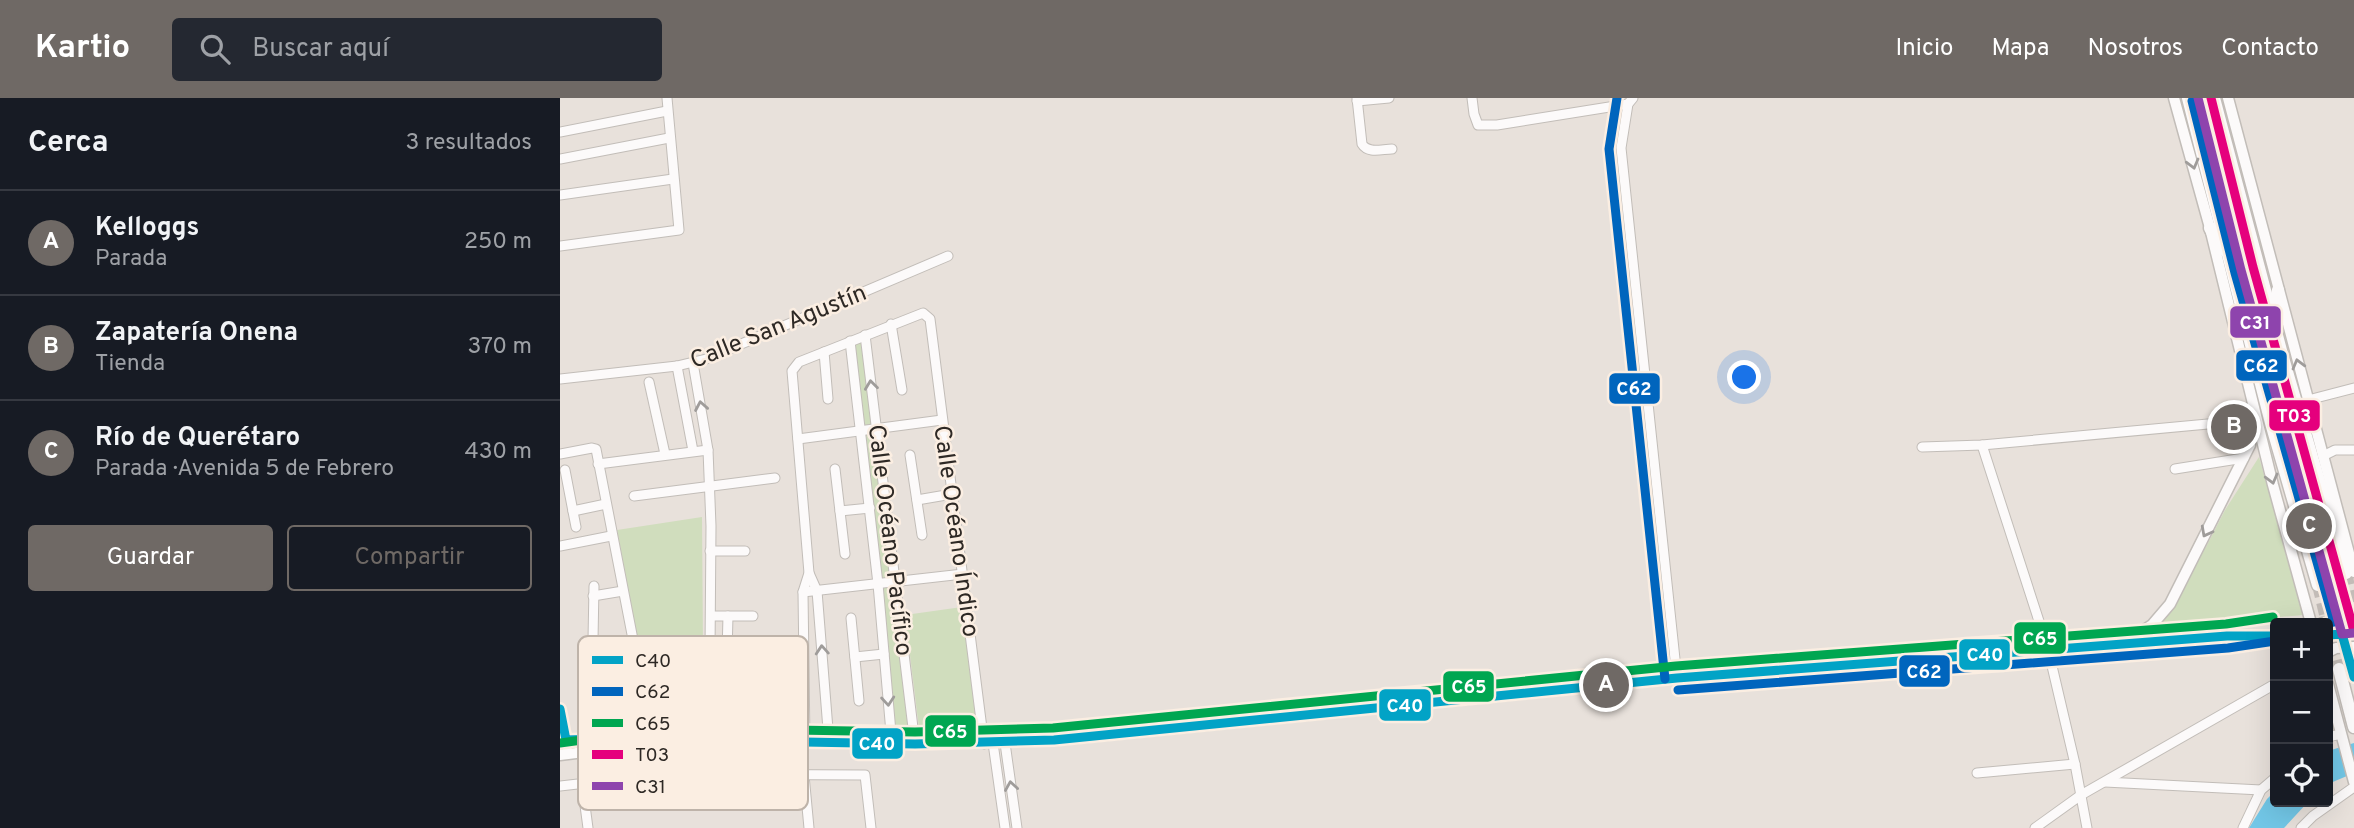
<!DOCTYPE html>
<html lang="es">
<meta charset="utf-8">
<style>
body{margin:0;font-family:Overpass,sans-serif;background:#242831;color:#f1f3f6}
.controls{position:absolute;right:21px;bottom:21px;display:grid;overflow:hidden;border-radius:7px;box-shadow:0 7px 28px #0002}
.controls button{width:63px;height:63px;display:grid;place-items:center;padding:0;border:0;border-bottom:2px solid #363941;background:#171b24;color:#f1f3f6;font:35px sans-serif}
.you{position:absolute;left:1185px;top:280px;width:24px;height:24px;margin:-18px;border:5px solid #fff;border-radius:50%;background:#1a73e8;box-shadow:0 0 0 10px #1a73e833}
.badge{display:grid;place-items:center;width:46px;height:46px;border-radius:50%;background:#6f6965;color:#fff;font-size:23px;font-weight:700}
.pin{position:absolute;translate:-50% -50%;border:4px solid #fff;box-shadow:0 2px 7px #0006}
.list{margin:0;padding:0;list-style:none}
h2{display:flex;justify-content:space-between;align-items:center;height:91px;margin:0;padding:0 28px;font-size:30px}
h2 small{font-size:23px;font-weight:400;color:#9ea1a6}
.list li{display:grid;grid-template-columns:46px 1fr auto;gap:21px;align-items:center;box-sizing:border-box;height:105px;padding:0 28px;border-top:2px solid #363941}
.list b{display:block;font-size:26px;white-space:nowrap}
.list p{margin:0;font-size:23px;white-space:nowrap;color:#9ea1a6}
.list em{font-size:23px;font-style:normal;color:#9ea1a6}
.actions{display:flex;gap:14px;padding:21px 28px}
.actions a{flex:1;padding:16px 0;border:2px solid #6f6965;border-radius:7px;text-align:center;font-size:24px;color:#6f6965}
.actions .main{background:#6f6965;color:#fff}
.icon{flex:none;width:38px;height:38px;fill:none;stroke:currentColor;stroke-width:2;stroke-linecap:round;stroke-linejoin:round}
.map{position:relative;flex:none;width:1794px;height:730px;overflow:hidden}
header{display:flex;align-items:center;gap:42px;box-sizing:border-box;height:98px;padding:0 35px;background:#6f6965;color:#fff}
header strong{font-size:33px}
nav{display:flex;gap:38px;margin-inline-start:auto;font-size:24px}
.search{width:490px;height:63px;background:#242831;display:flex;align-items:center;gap:18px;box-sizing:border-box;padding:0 24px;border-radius:7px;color:#9ea1a6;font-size:26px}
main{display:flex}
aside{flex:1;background:#171b24}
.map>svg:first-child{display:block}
</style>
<header>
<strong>Kartio</strong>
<div class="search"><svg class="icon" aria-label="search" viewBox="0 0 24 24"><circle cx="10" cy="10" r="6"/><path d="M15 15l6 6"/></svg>Buscar aquí</div>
<nav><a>Inicio</a><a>Mapa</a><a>Nosotros</a><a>Contacto</a></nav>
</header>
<main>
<aside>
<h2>Cerca<small>3 resultados</small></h2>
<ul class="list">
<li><span class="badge">A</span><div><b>Kelloggs</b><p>Parada</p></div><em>250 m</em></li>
<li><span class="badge">B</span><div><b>Zapatería Onena</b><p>Tienda</p></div><em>370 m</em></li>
<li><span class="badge">C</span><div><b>Río de Querétaro</b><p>Parada · Avenida 5 de Febrero</p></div><em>430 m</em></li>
</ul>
<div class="actions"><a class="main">Guardar</a><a>Compartir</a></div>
</aside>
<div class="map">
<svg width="1794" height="730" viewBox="0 0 1794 730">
<rect width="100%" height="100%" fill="#e8e1db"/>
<g fill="#d0ddbd">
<path d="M301,242L351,634L335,635L294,244Z"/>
<path d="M1699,359L1744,517L1596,529L1622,481L1646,449L1665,412Z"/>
<path d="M142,419L143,550L80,553L57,432Z"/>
<path d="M402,509L417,632L360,638L345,517Z"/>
</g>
<g fill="#72c7e7">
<path d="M1794,645V675L1768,686V653Z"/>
<path d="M1715,693V704H1748L1724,730H1689L1707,701Z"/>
</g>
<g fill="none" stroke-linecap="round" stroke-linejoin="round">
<g stroke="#c3bcb7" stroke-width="12" stroke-dasharray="12 6" stroke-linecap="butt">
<path d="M1786,475L1794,510"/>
<path d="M1758,487L1767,525"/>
<path d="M1768,527L1779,571"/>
</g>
<g stroke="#c2bdb8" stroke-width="11">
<g id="minor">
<path d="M797,0L802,46C808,56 822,51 832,51"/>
<path d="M912,0L914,16L918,27H937L1068,6"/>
<path d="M1073,0L1068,6L1061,50L1117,580"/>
<path d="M797,3L829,0"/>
<path d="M0,34L107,13"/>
<path d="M0,61L109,40"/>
<path d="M0,97L113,81"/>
<path d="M0,148L119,132L107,0"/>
<path d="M331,226L342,292"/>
<path d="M305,237L355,646"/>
<path d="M290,243L318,486L332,646"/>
<path d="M264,254L268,301"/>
<path d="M117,268L133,353"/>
<path d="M0,281L117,268L146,261L388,158"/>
<path d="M89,284L105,356"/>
<path d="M1748,302L1794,290"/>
<path d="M238,341L382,322"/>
<path d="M1422,347L1488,551L1515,666L1527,730"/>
<path d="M1362,349L1422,347L1691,322"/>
<path d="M0,356L32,350L36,351L76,557L150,553L151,428L148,352L133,265"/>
<path d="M350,357L362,437"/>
<path d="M1763,358L1775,352H1794"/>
<path d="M38,366L148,352"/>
<path d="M275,371L285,456"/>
<path d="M1615,371L1684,360"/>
<path d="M5,372L16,429"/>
<path d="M74,398L215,380"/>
<path d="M357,402L392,396"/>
<path d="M13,413L46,406"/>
<path d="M280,413L310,410"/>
<path d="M0,448L51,438"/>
<path d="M150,453H185"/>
<path d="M249,475L257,493L269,644"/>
<path d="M243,494L403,476"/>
<path d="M33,498L63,493"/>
<path d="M151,518H193"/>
<path d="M291,520L299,603"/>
<path d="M33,542L34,488"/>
<path d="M125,555L126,642"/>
<path d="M167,555L168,518"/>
<path d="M107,556L108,642"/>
<path d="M295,559L324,556"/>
<path d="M126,603L207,602"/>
<path d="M0,611L8,656"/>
<path d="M1768,639L1781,636"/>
<path d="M245,644L243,494L249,475L232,273L239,264L363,215L370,221L424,646"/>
<path d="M433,645L445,730"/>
<path d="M445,645L457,730"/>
<path d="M1417,675L1515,666"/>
<path d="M244,677L249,730"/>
<path d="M1545,684L1701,692"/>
<path d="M22,685L28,730"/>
<path d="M0,688L105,676L305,677L311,730"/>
<path d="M1475,730L1521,697L1715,586"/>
<path d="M1683,730L1701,692L1715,680"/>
<path d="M1741,730L1753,718L1794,689"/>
</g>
</g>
<g stroke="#c2bdb8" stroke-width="13">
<g id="major">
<path d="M1614,0L1650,130L1713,387L1751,525"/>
<path d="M1668,0L1794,474"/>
<path d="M1762,525L1794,523"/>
<path d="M1768,537L1794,535"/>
<path d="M1566,544L1592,527L1610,506L1690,347L1691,316"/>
<path d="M1768,554L1776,550L1794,549"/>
<path d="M1768,586L1794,684"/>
<path d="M0,642L36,641L60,646L126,642L355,646L494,642L1117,580L1667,538H1715"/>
<path d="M0,657L40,652L60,646"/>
</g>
</g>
<g stroke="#c2bdb8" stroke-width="15">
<g id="highway">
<path d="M1628,0L1711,325L1758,487"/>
<path d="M1654,0L1723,260L1786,475"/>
<path d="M1650,130L1661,151"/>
<path d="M1718,192L1716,202L1719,218"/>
<path d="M1779,571L1794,629"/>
</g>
</g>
<use href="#minor" stroke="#fcfafa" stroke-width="9"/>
<use href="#major" stroke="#fcfafa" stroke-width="10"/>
<use href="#highway" stroke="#fcfafa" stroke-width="12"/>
<g stroke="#fbeee2" stroke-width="14">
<g id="bus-1">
<path d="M1768,537L1782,536L1794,579"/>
<path d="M0,611L6,642L36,641L60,646L126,642L355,646L494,642L1117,580L1667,538H1715"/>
</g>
</g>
<g stroke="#fbeee2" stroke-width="14">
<g id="bus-2">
<path d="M1057,0L1049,51L1105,581"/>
<path d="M1632,3L1675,175L1774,524L1767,525"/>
<path d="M1118,592L1668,550L1715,543"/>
</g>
</g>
<g stroke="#fbeee2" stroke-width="14">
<path id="bus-3" d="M0,645L37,640L58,634L108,630L355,634L493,630L1116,568L1666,526L1713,519"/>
</g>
<g stroke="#fbeee2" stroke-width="14">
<path id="bus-4" d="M1651,0L1693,169L1794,533"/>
</g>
<g stroke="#fbeee2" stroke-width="14">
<path id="bus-5" d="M1638,0L1681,172L1782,536L1794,535"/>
</g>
<use href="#bus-1" stroke="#02a3c6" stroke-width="9"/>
<use href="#bus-2" stroke="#0065bd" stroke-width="9"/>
<use href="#bus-3" stroke="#00a651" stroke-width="9"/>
<use href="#bus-4" stroke="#e5007d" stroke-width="9"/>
<use href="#bus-5" stroke="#8e44ad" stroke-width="9"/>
</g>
<defs><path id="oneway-chevron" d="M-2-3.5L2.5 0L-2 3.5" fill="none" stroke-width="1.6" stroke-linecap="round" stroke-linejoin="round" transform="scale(1.75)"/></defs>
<g stroke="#9f9c9a">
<use href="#oneway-chevron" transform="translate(1633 66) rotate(75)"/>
<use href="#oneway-chevron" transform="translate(1738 266) rotate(-105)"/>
<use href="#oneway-chevron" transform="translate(311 287) rotate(-97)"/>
<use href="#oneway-chevron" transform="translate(141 308) rotate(-100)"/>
<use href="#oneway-chevron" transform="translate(1712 381) rotate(75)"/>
<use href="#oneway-chevron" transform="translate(1646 434) rotate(118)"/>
<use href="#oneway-chevron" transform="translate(262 552) rotate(-94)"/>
<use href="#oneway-chevron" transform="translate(328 603) rotate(85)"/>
<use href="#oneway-chevron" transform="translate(451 688) rotate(-99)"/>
</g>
<g text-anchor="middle" stroke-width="5" stroke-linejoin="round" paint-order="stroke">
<g font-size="24" fill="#2e2925" stroke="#fbeee2">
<text transform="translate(218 228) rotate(-22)" y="8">Calle San Agustín</text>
<text transform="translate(397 433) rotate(82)" y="8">Calle Océano Índico</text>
<text transform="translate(331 442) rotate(83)" y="8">Calle Océano Pacífico</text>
</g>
</g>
<rect x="18" y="538" width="230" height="174" rx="10" fill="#fbeee2" stroke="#beb3a9" stroke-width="2"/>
<rect x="32" y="558" width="31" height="8" fill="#02a3c6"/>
<rect x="32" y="589" width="31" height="9" fill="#0065bd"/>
<rect x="32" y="621" width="31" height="8" fill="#00a651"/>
<rect x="32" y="652" width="31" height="9" fill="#e5007d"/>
<rect x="32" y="684" width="31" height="8" fill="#8e44ad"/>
<g font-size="19" fill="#2e2925">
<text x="75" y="569">C40</text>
<text x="75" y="600">C62</text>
<text x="75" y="632">C65</text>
<text x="75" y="663">T03</text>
<text x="75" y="695">C31</text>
</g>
<g stroke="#fbeee2" stroke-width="2.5">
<rect x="1669" y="207" width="53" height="34" rx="7" fill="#8e44ad"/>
<rect x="1675" y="251" width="53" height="33" rx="7" fill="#0065bd"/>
<rect x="1048" y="274" width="53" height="33" rx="7" fill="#0065bd"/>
<rect x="1708" y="301" width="53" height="33" rx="7" fill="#e5007d"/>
<rect x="1453" y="523" width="54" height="34" rx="7" fill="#00a651"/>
<rect x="1398" y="540" width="53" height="33" rx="7" fill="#02a3c6"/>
<rect x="1338" y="556" width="53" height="34" rx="7" fill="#0065bd"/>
<rect x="882" y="572" width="53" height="33" rx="7" fill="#00a651"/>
<rect x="818" y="590" width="54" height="34" rx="7" fill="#02a3c6"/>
<rect x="364" y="616" width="53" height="34" rx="7" fill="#00a651"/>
<rect x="291" y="629" width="53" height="33" rx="7" fill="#02a3c6"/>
</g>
<g font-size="19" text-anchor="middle" font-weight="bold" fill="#fff">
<text x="1695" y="231">C31</text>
<text x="1701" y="274">C62</text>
<text x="1074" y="297">C62</text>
<text x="1734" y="324">T03</text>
<text x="1480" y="547">C65</text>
<text x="1425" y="563">C40</text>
<text x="1364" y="580">C62</text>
<text x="909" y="595">C65</text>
<text x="845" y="614">C40</text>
<text x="390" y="640">C65</text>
<text x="317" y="652">C40</text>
</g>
</svg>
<div class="controls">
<button>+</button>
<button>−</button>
<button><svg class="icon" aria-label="locate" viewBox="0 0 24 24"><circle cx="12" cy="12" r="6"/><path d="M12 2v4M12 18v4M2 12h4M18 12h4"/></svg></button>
</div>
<div class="you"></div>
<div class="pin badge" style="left:1046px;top:587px">A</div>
<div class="pin badge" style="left:1674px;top:329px">B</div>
<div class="pin badge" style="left:1749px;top:428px">C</div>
</div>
</main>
